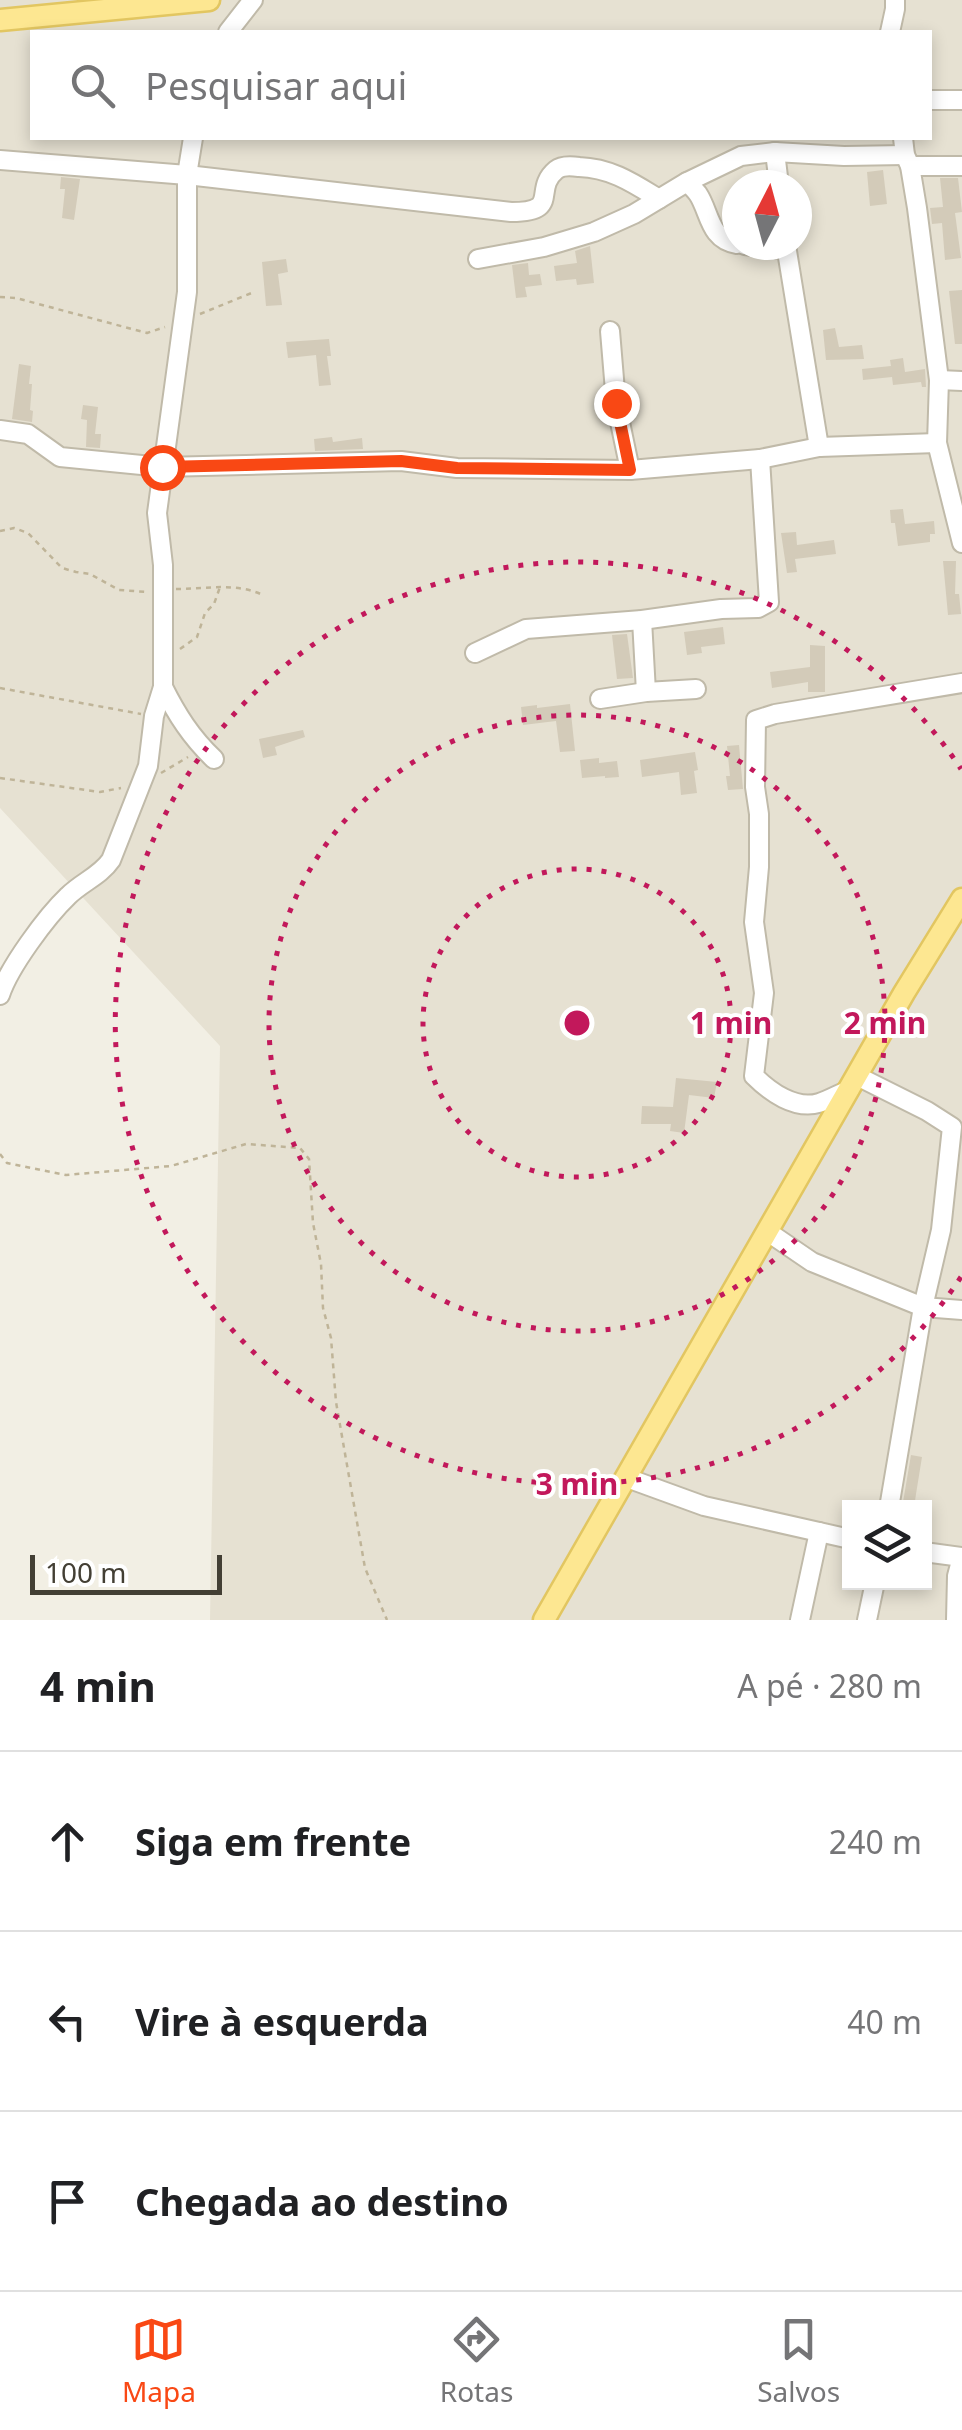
<!DOCTYPE html>
<html lang="pt">
<meta charset="utf-8">
<style>
body{margin:0;font-family:"Noto Sans",sans-serif;background:#f6f6f6;color:#202124}
.controls{position:absolute;right:30px;bottom:30px;display:grid;overflow:hidden;border-radius:0px;box-shadow:0 5px 15px #0003}
.controls button{width:90px;height:90px;display:grid;place-items:center;padding:0;border:0;border-bottom:2px solid #e0e0e0;background:#fff;color:#202124;font:50px sans-serif}
.compass{position:absolute;left:722px;top:170px;width:90px;height:90px;border-radius:50%;background:#fff;box-shadow:0 5px 15px #0003;rotate:6deg}
.scale{position:absolute;left:30px;bottom:25px;width:192px;box-sizing:border-box;padding-left:10px;border:5px solid #433f34;border-top:0;font-size:28px;line-height:35px;white-space:nowrap;color:#433f34;-webkit-text-stroke:8px #fff;paint-order:stroke}
.stop{position:absolute;width:30px;height:30px;margin:-22px;border:8px solid #f94814;border-radius:50%;background:#fff}
.stop.end{background:#f94814;border-color:#fff;box-shadow:0 2px 10px #0008}
.list{margin:0;padding:0;list-style:none}
h2{display:flex;justify-content:space-between;align-items:center;height:130px;margin:0;padding:0 40px;font-size:42px}
h2 small{font-size:32px;font-weight:400;color:#757577}
.list li{display:grid;grid-template-columns:65px 1fr auto;gap:30px;align-items:center;box-sizing:border-box;height:180px;padding:0 40px;border-top:2px solid #e0e0e0}
.list b{display:block;font-size:38px;white-space:nowrap}
.list em{font-size:32px;font-style:normal;color:#757577}
.icon{flex:none;width:55px;height:55px;fill:none;stroke:currentColor;stroke-width:2;stroke-linecap:round;stroke-linejoin:round}
.map{position:relative;flex:none;width:962px;height:1620px;overflow:hidden}
.search{position:absolute;background:#fff;box-shadow:0 5px 15px #0003;left:30px;right:30px;top:30px;height:110px;display:flex;align-items:center;gap:25px;box-sizing:border-box;padding:0 35px;border-radius:0px;color:#757577;font-size:38px}
.sheet{height:670px;background:#fff}
nav{display:flex;justify-content:space-around;align-items:center;box-sizing:border-box;height:140px;border-top:2px solid #e0e0e0;background:#fff;font-size:28px;color:#757577}
nav a{display:grid;justify-items:center;gap:5px}
nav .on{color:#f94814}
.map>svg:first-child{display:block}
</style>
<div class="map">
<svg width="962" height="1620" viewBox="0 0 962 1620">
<rect width="100%" height="100%" fill="#f2efe4"/>
<path fill="#e6e1d2" fill-rule="evenodd" d="M0,0H962V1620H210L220,1046L0,808ZM32,32H930V138H32ZM737,185H797V245H737ZM850,1508H924V1582H850Z"/>
<g fill="#d3cbb9">
<path d="M883,170L887,204L870,206L867,172Z"/>
<path d="M61,177L80,179L74,220L62,218L65,189H60Z"/>
<path d="M940,178H958L962,212L955,213L961,258L945,260L942,223L932,224L930,208L943,207Z"/>
<path d="M590,246L594,283L577,285L576,279L556,281L554,266L577,263L575,251Z"/>
<path d="M286,259L288,272L278,274L282,305L266,306L262,262Z"/>
<path d="M528,263L529,275L540,274L542,285L525,287L527,297L516,298L512,265Z"/>
<path d="M962,290V344H955L949,291Z"/>
<path d="M835,328L839,347L862,345L864,359L826,360L823,330Z"/>
<path d="M329,339L331,356H327L331,385L319,386L316,355L288,358L286,342Z"/>
<path d="M903,358L905,372L925,369L926,387H922L921,382L893,385L892,377L863,380L862,369L891,366L890,360Z"/>
<path d="M19,364L31,366L29,384H32L30,410L33,411L32,422L12,419Z"/>
<path d="M83,405L98,407L95,434H101L100,448L86,447L87,420L81,419Z"/>
<path d="M332,437L333,442L362,438L363,449L315,451L314,439Z"/>
<path d="M903,509L905,524L934,521L935,534H930V542L898,546L895,523H891L890,510Z"/>
<path d="M796,532L797,545L834,540L836,554L795,559L797,572L787,573L781,533Z"/>
<path d="M943,561H956L955,594H959L961,614L948,615Z"/>
<path d="M723,627L725,644L701,647L702,653L687,655L684,632Z"/>
<path d="M627,634L633,678L617,679L612,635Z"/>
<path d="M810,645L825,646V692H808V682L772,688L770,672L810,667Z"/>
<path d="M570,704L575,751L560,752L556,721L523,725L521,707L537,705V708Z"/>
<path d="M303,730L305,737L275,747L277,755L263,758L259,739Z"/>
<path d="M739,745L743,789L728,790L726,776H730L727,746Z"/>
<path d="M695,752L698,770L694,771L697,793L681,795L679,772L642,777L640,760Z"/>
<path d="M599,758V763L617,761L619,777L605,778V776L582,778L580,760Z"/>
<path d="M676,1078L717,1082L714,1098L689,1095L684,1133L670,1131L671,1124H641L642,1106L673,1107Z"/>
<path d="M911,1455L922,1457L916,1494L914,1508H902Z"/>
</g>
<g fill="none" stroke-linecap="round" stroke-linejoin="round">
<g stroke="#c0baa9" stroke-width="22">
<g id="minor">
<path d="M228,32L253,0"/>
<path d="M890,32L895,9V0"/>
<path d="M930,100H962"/>
<path d="M903,138L905,155L910,166L917,208L939,380L937,443L962,543"/>
<path d="M775,152L779,185"/>
<path d="M0,160L187,175L511,212C562,212 532,190 556,170C562,165 572,166 579,167C611,168 633,183 659,199"/>
<path d="M910,166H962"/>
<path d="M687,182C691,186 695,190 698,194C710,212 709,240 737,244"/>
<path d="M745,245L773,249L786,247"/>
<path d="M786,245L819,447"/>
<path d="M478,259L544,247L594,232L634,214L687,182L741,156L775,152L844,156L905,155"/>
<path d="M610,331L616,403L630,470"/>
<path d="M939,380L962,381"/>
<path d="M0,430L28,434L60,457L162,467L401,461L457,468L630,470L760,459L819,447L937,443"/>
<path d="M642,620L646,692"/>
<path d="M475,653L526,629L642,620L721,609L758,608L769,602L760,459"/>
<path d="M163,687C177,715 191,737 214,759"/>
<path d="M600,699L646,692L696,689"/>
<path d="M0,995C9,967 47,916 68,896C82,882 100,876 111,860L148,766L154,716L163,687V565L157,513L187,292V175L193,138"/>
<path d="M857,1076L927,1111L952,1127L941,1230L923,1307L889,1508"/>
<path d="M849,1090C839,1094 829,1100 819,1103C795,1110 770,1092 754,1076L764,993L754,922L759,867V814L755,787L756,720L775,714L962,683"/>
<path d="M768,1232L812,1262L923,1307L962,1310"/>
<path d="M627,1478L704,1506L850,1539"/>
<path d="M924,1552L962,1557"/>
<path d="M800,1620L819,1532"/>
<path d="M867,1620L875,1582"/>
<path d="M956,1620L957,1576L962,1557"/>
</g>
</g>
<g stroke="#e2c661" stroke-width="25">
<g id="major">
<path d="M0,20L209,0"/>
<path d="M544,1620L904,993L962,899"/>
</g>
</g>
<g stroke="#bfb498" stroke-width="2.5" stroke-dasharray="5 5" stroke-linecap="butt">
<path d="M0,297L16,298L147,333L165,327"/>
<path d="M200,314L254,292"/>
<path d="M0,531L14,528L28,533L62,568L76,572L90,574L119,590L148,592"/>
<path d="M176,589C206,589 235,582 263,595"/>
<path d="M180,649L197,637L205,613L214,604L220,587"/>
<path d="M0,688L141,714"/>
<path d="M161,773L188,757"/>
<path d="M0,778L100,792L121,788"/>
<path d="M0,1154L7,1163L66,1175L171,1166L246,1144L300,1148L309,1159L313,1223L321,1264L323,1308L331,1338L336,1402L365,1568L387,1620"/>
</g>
<use href="#minor" stroke="#fff" stroke-width="18"/>
<use href="#major" stroke="#fde791" stroke-width="20"/>
</g>
<g fill="none" stroke-linecap="round" stroke-linejoin="round">
<path stroke="#f94814" stroke-width="12" d="M162,467L401,461L457,468L630,470L616,403"/>
</g>
<g fill="none" stroke="#c2185b" stroke-width="5" stroke-dasharray="5 10">
<circle cx="577" cy="1023" r="154"/>
<circle cx="577" cy="1023" r="308"/>
<path d="M961 1277A461 461 0 1 1 961 769"/>
</g>
<circle cx="577" cy="1023" r="15" fill="#c2185b" stroke="#fff" stroke-width="5"/>
<g font-size="30" text-anchor="middle" font-weight="bold" fill="#c2185b" stroke="#fff" stroke-width="8" stroke-linejoin="round" paint-order="stroke">
<text x="731" y="1034">1 min</text>
<text x="885" y="1034">2 min</text>
<text x="577" y="1495">3 min</text>
</g>
</svg>
<div class="controls">
<button><svg class="icon" aria-label="layers" viewBox="0 0 24 24"><path d="M12 4l9 5-9 5-9-5zM3 14l9 5 9-5"/></svg></button>
</div>
<svg class="compass" viewBox="-18 -18 36 36"><path d="M0-13l5 13h-10z" fill="#e53935"/><path d="M0 13l5-13h-10z" fill="#757577"/></svg>
<div class="scale">100 m</div>
<div class="stop" style="left:162px;top:467px"></div>
<div class="stop end" style="left:616px;top:403px"></div>
<div class="search"><svg class="icon" aria-label="search" viewBox="0 0 24 24"><circle cx="10" cy="10" r="6"/><path d="M15 15l6 6"/></svg>Pesquisar aqui</div>
</div>
<section class="sheet">
<h2>4 min<small>A pé · 280 m</small></h2>
<ul class="list">
<li><svg class="icon" aria-label="ahead" viewBox="0 0 24 24"><path d="M12 20V5M6 11l6-6 6 6"/></svg><div><b>Siga em frente</b></div><em>240 m</em></li>
<li><svg class="icon" aria-label="left" viewBox="0 0 24 24"><path d="M17 20v-9H6M10 6l-5 5 5 5"/></svg><div><b>Vire à esquerda</b></div><em>40 m</em></li>
<li><svg class="icon" aria-label="arrive" viewBox="0 0 24 24"><path d="M6 21V4h12l-3 4 3 4H6"/></svg><div><b>Chegada ao destino</b></div></li>
</ul>
</section>
<nav>
<a class="on"><svg class="icon" aria-label="map" viewBox="0 0 24 24"><path d="M3 6l6-2 6 2 6-2v14l-6 2-6-2-6 2zM9 4v14M15 6v14"/></svg>Mapa</a>
<a><svg class="icon" aria-label="directions" viewBox="0 0 24 24"><path d="M12 3l9 9-9 9-9-9zM9 14v-3h6M13 9l2 2-2 2"/></svg>Rotas</a>
<a><svg class="icon" aria-label="saved" viewBox="0 0 24 24"><path d="M7 4h10v16l-5-4-5 4z"/></svg>Salvos</a>
</nav>
